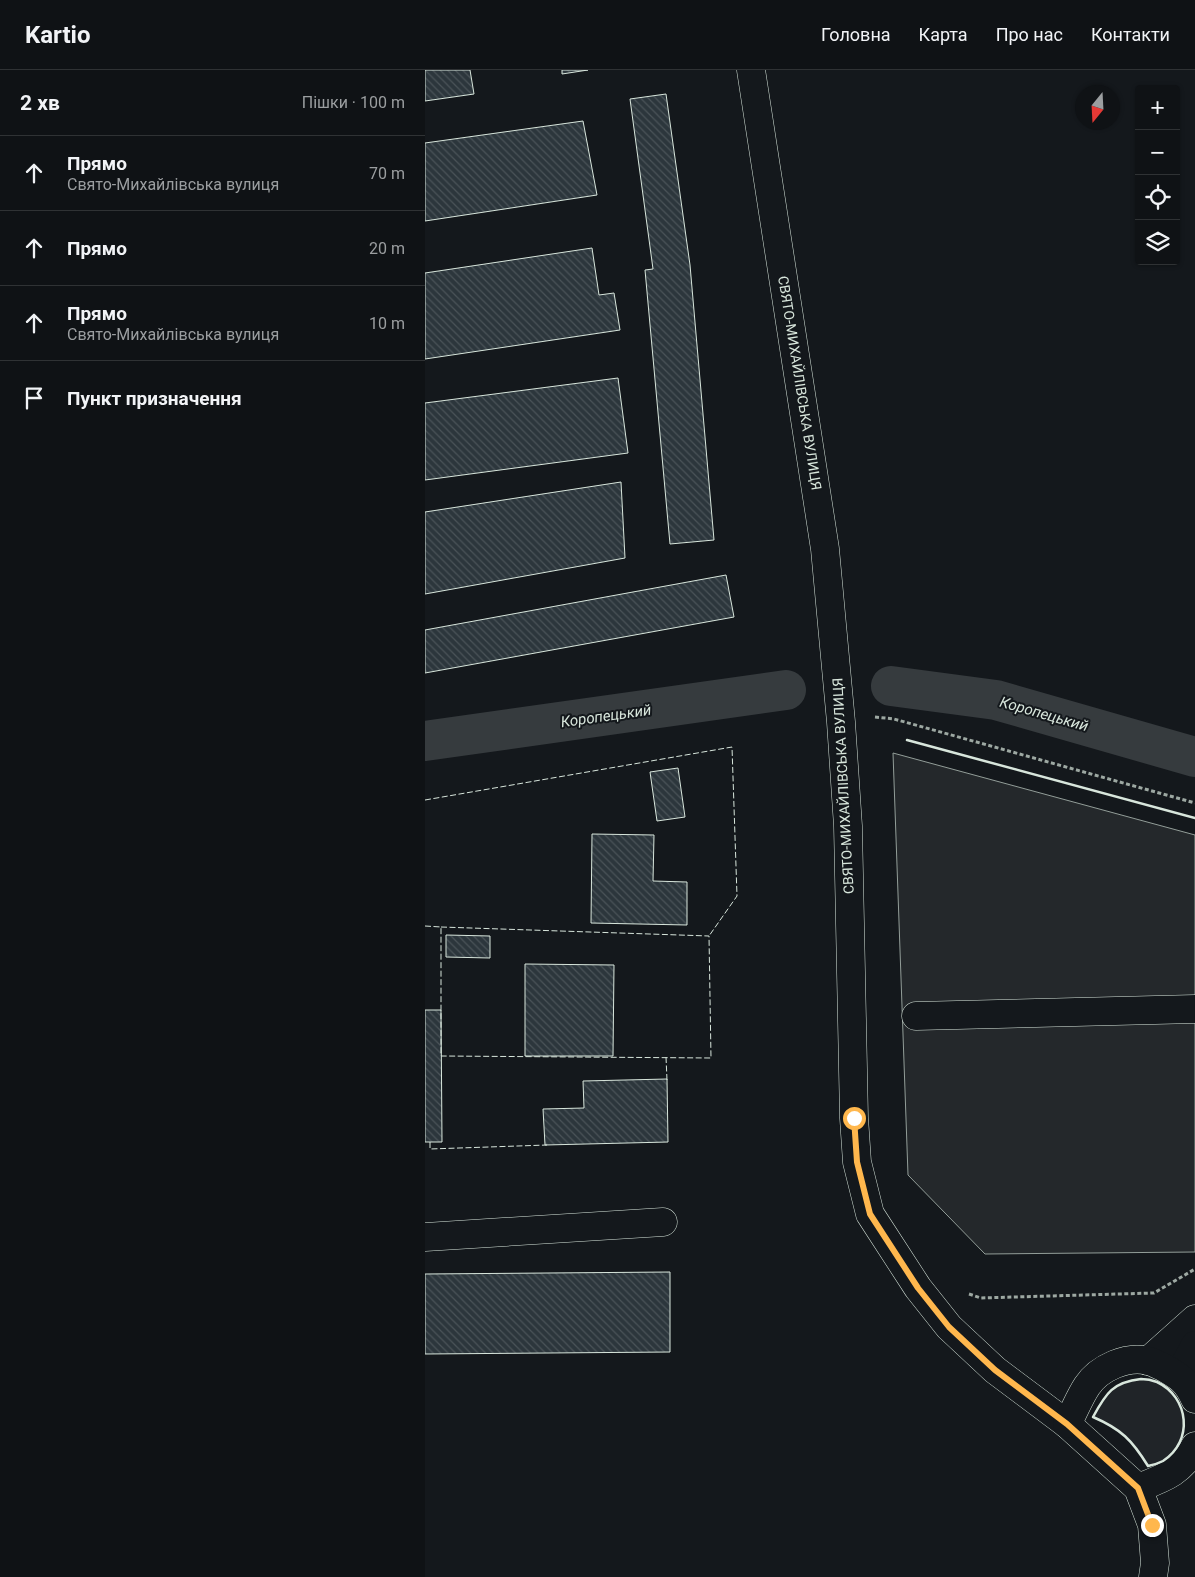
<!DOCTYPE html>
<html lang="uk">
<meta charset="utf-8">
<style>
body{margin:0;font-family:Roboto,sans-serif;background:#181b1e;color:#f1f3f6}
.controls{position:absolute;right:15px;top:15px;display:grid;overflow:hidden;border-radius:5px;box-shadow:0 1px 4px #0004}
.controls button{width:45px;height:45px;display:grid;place-items:center;padding:0;border:0;border-bottom:1px solid #2f3234;background:#0f1215;color:#f1f3f6;font:25px sans-serif}
.compass{position:absolute;left:650px;top:15px;width:45px;height:45px;border-radius:50%;background:#0f1215;box-shadow:0 1px 4px #0004;rotate:198deg}
.stop{position:absolute;width:15px;height:15px;margin:-11px;border:4px solid #ffb74d;border-radius:50%;background:#fff}
.stop.end{background:#ffb74d;border-color:#fff;box-shadow:0 1px 5px #0008}
.list{margin:0;padding:0;list-style:none}
h2{display:flex;justify-content:space-between;align-items:center;height:65px;margin:0;padding:0 20px;font-size:21px}
h2 small{font-size:16px;font-weight:400;color:#9b9ea0}
.list li{display:grid;grid-template-columns:32px 1fr auto;gap:15px;align-items:center;box-sizing:border-box;height:75px;padding:0 20px;border-top:1px solid #2f3234}
.list b{display:block;font-size:19px;white-space:nowrap}
.list p{margin:0;font-size:16px;white-space:nowrap;color:#9b9ea0}
.list em{font-size:16px;font-style:normal;color:#9b9ea0}
.icon{flex:none;width:28px;height:28px;fill:none;stroke:currentColor;stroke-width:2;stroke-linecap:round;stroke-linejoin:round}
.map{position:relative;flex:none;width:770px;height:1507px;overflow:hidden}
header{display:flex;align-items:center;gap:30px;box-sizing:border-box;height:70px;padding:0 25px;background:#0f1215;border-bottom:1px solid #2f3234}
header strong{font-size:24px}
nav{display:flex;gap:28px;margin-inline-start:auto;font-size:18px}
main{display:flex}
aside{flex:1;background:#0f1215}
.map>svg:first-child{display:block}
</style>
<header>
<strong>Kartio</strong>
<nav><a>Головна</a><a>Карта</a><a>Про нас</a><a>Контакти</a></nav>
</header>
<main>
<aside>
<h2>2 хв<small>Пішки · 100 m</small></h2>
<ul class="list">
<li><svg class="icon" aria-label="ahead" viewBox="0 0 24 24"><path d="M12 20V5M6 11l6-6 6 6"/></svg><div><b>Прямо</b><p>Свято-Михайлівська вулиця</p></div><em>70 m</em></li>
<li><svg class="icon" aria-label="ahead" viewBox="0 0 24 24"><path d="M12 20V5M6 11l6-6 6 6"/></svg><div><b>Прямо</b></div><em>20 m</em></li>
<li><svg class="icon" aria-label="ahead" viewBox="0 0 24 24"><path d="M12 20V5M6 11l6-6 6 6"/></svg><div><b>Прямо</b><p>Свято-Михайлівська вулиця</p></div><em>10 m</em></li>
<li><svg class="icon" aria-label="arrive" viewBox="0 0 24 24"><path d="M6 21V4h12l-3 4 3 4H6"/></svg><div><b>Пункт призначення</b></div></li>
</ul>
</aside>
<div class="map">
<svg width="770" height="1507" viewBox="0 0 770 1507">
<defs>
<pattern id="building-back-hatch" width="6" height="6" patternUnits="userSpaceOnUse" patternTransform="scale(1.25)"><rect width="6" height="6" fill="#2c363c"/><path d="M-1 5l2 2M0 0l6 6M5-1l2 2" fill="none" stroke="#4a5358"/></pattern>
</defs>
<rect width="100%" height="100%" fill="#14181c"/>
<path fill="#202428" stroke="#939e99" d="M716,1309C721,1309 727,1310 732,1312C764,1327 769,1371 738,1391C734,1393 728,1395 723,1396C707,1370 696,1359 668,1347C681,1323 688,1312 716,1309Z"/>
<path fill="#24282b" stroke="#939e99" d="M468,683L770,765V1182L560,1184L483,1105Z"/>
<g fill="none" stroke-linecap="round" stroke-linejoin="round">
<g stroke="#363b3e" stroke-width="40">
<path d="M466,616L571,630L770,687"/>
<path d="M0,671L361,620"/>
</g>
</g>
<g fill="url(#building-back-hatch)" stroke="#d8e6dc">
<path d="M0,0H45L49,24L0,31Z"/>
<path d="M137,0H163L137,4Z"/>
<path d="M241,24L265,195L289,470L245,474L220,200L228,199L205,29Z"/>
<path d="M158,51L172,125L0,151V73Z"/>
<path d="M167,178L174,225L189,223L195,260L0,289V203Z"/>
<path d="M193,308L203,383L0,410V333Z"/>
<path d="M196,412L200,488L0,524V442Z"/>
<path d="M301,505L309,547L0,603V560Z"/>
<path d="M253,698L260,747L232,751L225,702Z"/>
<path d="M167,764L229,765L228,811L262,812V855L166,853Z"/>
<path d="M21,865L65,866V888L21,887Z"/>
<path d="M100,894L189,895L188,986H100Z"/>
<path d="M0,940H16L17,1072H0Z"/>
<path d="M242,1009L243,1072L120,1075L118,1039L159,1038L158,1011Z"/>
<path d="M245,1202V1282L0,1284V1204Z"/>
</g>
<g fill="none" stroke-linecap="round" stroke-linejoin="round">
<g stroke="#d8e6dc" stroke-width="29">
<g id="minor">
<path d="M326,0L400,479L416,652L423,756L429,1048L432,1092L445,1144L493,1218L524,1257L570,1300L642,1354L713,1418L727,1455L730,1493L728,1507"/>
<path d="M491,946L770,939"/>
<path d="M0,1167L238,1152"/>
<path d="M723,1291L770,1249"/>
<path d="M754,1305L770,1275"/>
<path d="M642,1354C649,1342 654,1328 662,1316C674,1298 702,1285 724,1291C728,1292 733,1295 738,1297C754,1306 762,1311 770,1329"/>
<path d="M713,1418C739,1408 757,1402 770,1376"/>
</g>
</g>
<g stroke="#9da8a2" stroke-width="3" stroke-dasharray="4 2.5" stroke-linecap="butt">
<path d="M450,647L469,649L770,733"/>
<path d="M544,1224L556,1228L729,1223L770,1199"/>
</g>
<use href="#minor" stroke="#14181c" stroke-width="28"/>
<g stroke="#d8e6dc" stroke-width="1" stroke-dasharray="6 2.5" stroke-linecap="butt">
<path d="M0,730L307,677L312,826L284,866"/>
<path d="M0,856L16,857"/>
<path d="M16,857L284,866L286,988L16,986Z"/>
<path d="M241,987L242,1010"/>
<path d="M5,1072V1079L122,1075"/>
</g>
<g stroke="#d8e6dc" stroke-width="2.5">
<path d="M482,670L770,748"/>
<path d="M716,1309C721,1309 727,1310 732,1312C764,1327 769,1371 738,1391C734,1393 728,1395 723,1396C707,1370 696,1359 668,1347C681,1323 688,1312 716,1309Z"/>
</g>
</g>
<g fill="none" stroke-linecap="round" stroke-linejoin="round">
<path stroke="#ffb74d" stroke-width="6" d="M429,1048L432,1092L445,1144L493,1218L524,1257L570,1300L642,1354L713,1418L727,1455"/>
</g>
<g text-anchor="middle" stroke-width="4" stroke-linejoin="round" paint-order="stroke">
<g font-size="14" fill="#d8e6dc" stroke="#14181c">
<text transform="translate(375 313) rotate(81)" y="5">СВЯТО-МИХАЙЛІВСЬКА ВУЛИЦЯ</text>
<text transform="translate(418 716) rotate(-93)" y="5">СВЯТО-МИХАЙЛІВСЬКА ВУЛИЦЯ</text>
</g>
<g font-size="15" font-style="italic" fill="#d8e6dc" stroke="#14181c">
<text transform="translate(619 644) rotate(16)" y="5">Коропецький</text>
<text transform="translate(181 646) rotate(-8)" y="5">Коропецький</text>
</g>
</g>
</svg>
<div class="controls">
<button>+</button>
<button>−</button>
<button><svg class="icon" aria-label="locate" viewBox="0 0 24 24"><circle cx="12" cy="12" r="6"/><path d="M12 2v4M12 18v4M2 12h4M18 12h4"/></svg></button>
<button><svg class="icon" aria-label="layers" viewBox="0 0 24 24"><path d="M12 4l9 5-9 5-9-5zM3 14l9 5 9-5"/></svg></button>
</div>
<svg class="compass" viewBox="-18 -18 36 36"><path d="M0-13l5 13h-10z" fill="#e53935"/><path d="M0 13l5-13h-10z" fill="#9b9ea0"/></svg>
<div class="stop" style="left:429px;top:1048px"></div>
<div class="stop end" style="left:727px;top:1455px"></div>
</div>
</main>
